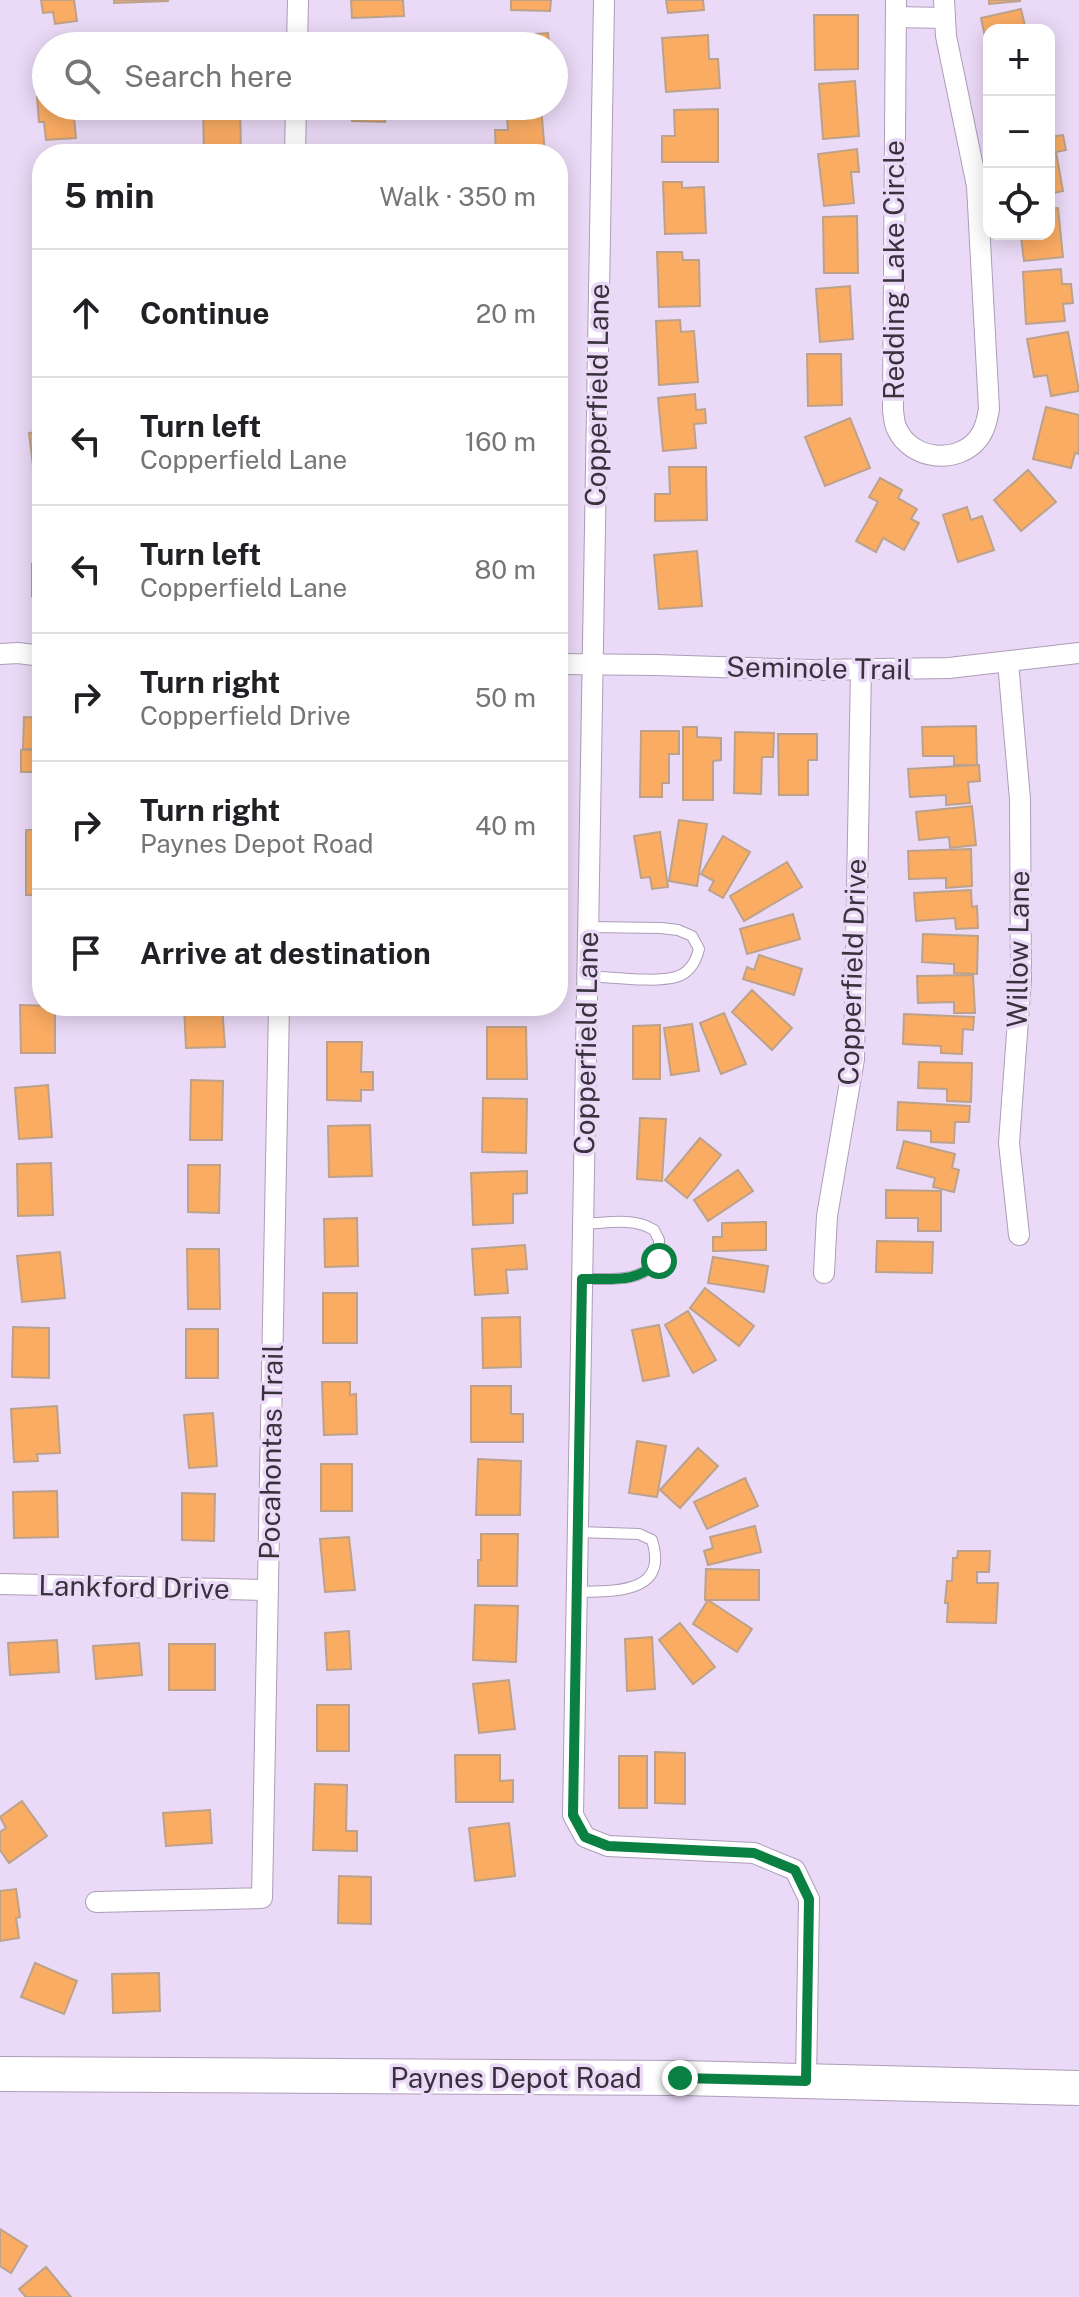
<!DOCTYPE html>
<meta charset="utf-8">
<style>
body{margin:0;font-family:"Public Sans",sans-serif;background:#f6f6f6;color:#202124}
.controls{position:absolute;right:24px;top:24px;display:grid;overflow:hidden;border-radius:16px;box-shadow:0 4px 20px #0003}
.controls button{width:72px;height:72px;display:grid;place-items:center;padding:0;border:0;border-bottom:2px solid #e0e0e0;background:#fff;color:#202124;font:40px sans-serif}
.stop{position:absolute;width:24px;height:24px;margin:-18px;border:6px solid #0b8043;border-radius:50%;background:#fff}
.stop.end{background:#0b8043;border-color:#fff;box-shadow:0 2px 8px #0008}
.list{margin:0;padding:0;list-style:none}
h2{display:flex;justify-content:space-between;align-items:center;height:104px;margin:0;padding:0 32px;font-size:34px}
h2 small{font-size:26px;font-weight:400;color:#757577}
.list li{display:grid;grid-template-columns:52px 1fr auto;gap:24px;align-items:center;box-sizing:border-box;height:128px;padding:0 32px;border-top:2px solid #e0e0e0}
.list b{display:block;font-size:30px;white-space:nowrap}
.list p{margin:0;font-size:26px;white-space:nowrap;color:#757577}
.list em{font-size:26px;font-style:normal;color:#757577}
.icon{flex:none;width:44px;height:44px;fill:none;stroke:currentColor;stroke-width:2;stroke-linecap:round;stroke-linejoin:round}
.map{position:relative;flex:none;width:1079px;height:2297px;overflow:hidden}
.search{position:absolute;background:#fff;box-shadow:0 4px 20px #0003;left:32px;top:32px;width:536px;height:88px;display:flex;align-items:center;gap:20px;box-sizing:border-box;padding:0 28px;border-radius:44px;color:#757577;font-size:30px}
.panel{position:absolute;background:#fff;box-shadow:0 4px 20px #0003;left:32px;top:144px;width:536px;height:872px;border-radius:32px}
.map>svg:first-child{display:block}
</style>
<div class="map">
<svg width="1079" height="2297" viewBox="0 0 1079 2297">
<rect width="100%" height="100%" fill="#ebdaf7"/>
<g fill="#fbac63" stroke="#bca28c" stroke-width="2">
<path d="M41,0H74L77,21L55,24L53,12L43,13Z"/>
<path d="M114,0H168V1L114,3Z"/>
<path d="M351,0H403L404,16L352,18Z"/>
<path d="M511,0H551L550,11L511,10Z"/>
<path d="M666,0H703L704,10L668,13Z"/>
<path d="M989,0H1020V1L989,4Z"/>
<path d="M1021,9L1026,30H989V55L981,18Z"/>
<path d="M814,15H858V69L815,70Z"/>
<path d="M548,33L549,46H511L510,36Z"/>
<path d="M708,35L709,59H718L720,88L666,92L662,38Z"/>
<path d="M855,81L859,136L823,139L819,84Z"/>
<path d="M46,96V106H73L76,138L46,140L44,122H39L37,97Z"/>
<path d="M203,106H240L241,154H204Z"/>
<path d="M352,106H385V122L352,121Z"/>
<path d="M506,106H541L545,154H496L495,130H508Z"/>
<path d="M718,109V162H662V136H675L674,110Z"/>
<path d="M1063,135L1066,150L1056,152L1063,191L1049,194V137Z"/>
<rect x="350" y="146" width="35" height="8"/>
<path d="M857,149L859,172H851L854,203L824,206L818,154Z"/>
<path d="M34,180H42V231L38,232Z"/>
<path d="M663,182H682V188L704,187L706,233L665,234Z"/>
<path d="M1058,208L1063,257L1024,261L1021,237H1029V234H1049V209Z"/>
<path d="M857,216L858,273H824L823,217Z"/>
<path d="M657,252H682L683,260H699L700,306L659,307Z"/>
<path d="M1061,269L1062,284H1071L1073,303L1063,304L1065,321L1026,324L1023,272Z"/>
<path d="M35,272H42V310H34Z"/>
<path d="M850,286L853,339L820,342L816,289Z"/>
<path d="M680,320L681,332L694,331L698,382L659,385L656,321Z"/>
<path d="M1068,332L1079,391L1051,396L1047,375L1034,377L1027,339Z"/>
<path d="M33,348H42V392H34Z"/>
<path d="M807,354H841L842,405L808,406Z"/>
<path d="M695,394L696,410L705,409L706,423L694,424L696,448L663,451L658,398Z"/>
<path d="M1046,407L1079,415V454L1075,453L1071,468L1033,459Z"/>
<path d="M850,418L870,468L825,486L805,437Z"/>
<path d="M42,431V481L35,482L29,433Z"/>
<path d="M669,467H706L707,520L655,521V494H670Z"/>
<path d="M1028,470L1056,502L1021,531L994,500Z"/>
<path d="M880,478L902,490L898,498L917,509L911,519L919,523L904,550L883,538L876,552L856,541L878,502L869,497Z"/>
<path d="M967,507L971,520L982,516L994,550L958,562L943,515Z"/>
<path d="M697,551L702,606L659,609L654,555Z"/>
<rect x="32" y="564" width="10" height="32"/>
<path d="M24,717L42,718V749H23Z"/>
<path d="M976,726L977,765H954V756H923L922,727Z"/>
<path d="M683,727H697V737L721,738V760L713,761V800H683Z"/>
<path d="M641,731H679V754H669V783H662V797H640Z"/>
<path d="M735,732L774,733L773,757H762L761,794L734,793Z"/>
<path d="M778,734H817V760H808V795H779Z"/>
<rect x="21" y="750" width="16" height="22"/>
<path d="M979,765L980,781L968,782L970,803L946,805V795L910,797L908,769Z"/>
<path d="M972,806L976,845L950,848L949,837L919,840L916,812Z"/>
<path d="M679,820L707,824L697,886L669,881Z"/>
<rect x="26" y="830" width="16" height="65"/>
<path d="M660,832L668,887L652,889L650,877L641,878L634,836Z"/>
<path d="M723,836L750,852L723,898L709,890L714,881L701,874Z"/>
<path d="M971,849L972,886L946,888V878L909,879L908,851Z"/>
<path d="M787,862L802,887L744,921L730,896Z"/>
<path d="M971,890L972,907L977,906L978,928L956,929L955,918L916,921L914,893Z"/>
<path d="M793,914L800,939L747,954L740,929Z"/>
<path d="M923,934L978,936L977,974L954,973V964L922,962Z"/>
<path d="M759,955L802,969L794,995L743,979L747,967L754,970Z"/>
<path d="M973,975L975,1013H954V1002L918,1003L917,976Z"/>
<path d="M752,990L792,1028L772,1050L732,1012Z"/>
<path d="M20,1005L55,1006V1053H21Z"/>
<path d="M184,1006H222L225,1047L186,1048Z"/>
<path d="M331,1006H377L355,1007V1014L331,1015Z"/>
<path d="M488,1006H532V1007L488,1010Z"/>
<path d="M724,1013L746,1064L721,1074L700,1023Z"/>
<path d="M904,1014L974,1017L973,1030L963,1029L962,1054L941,1053V1046L903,1044Z"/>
<path d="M692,1024L699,1071L671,1075L664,1028Z"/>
<path d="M660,1025V1079H633V1026Z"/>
<path d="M487,1027H526L527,1079H487Z"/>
<path d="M327,1042H362L361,1072H373V1090H361V1101L327,1100Z"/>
<path d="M919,1062L972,1063L971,1102L947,1101V1089L918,1088Z"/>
<path d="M191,1080L223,1081L222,1140H190Z"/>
<path d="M48,1085L52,1137L19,1139L15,1088Z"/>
<path d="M483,1098L527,1099L526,1153L482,1152Z"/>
<path d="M898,1102L970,1106L969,1122H955L954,1143L931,1142V1131L897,1130Z"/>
<path d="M640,1118L666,1119L662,1181L637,1179Z"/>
<path d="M370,1125L372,1176L329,1177L328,1126Z"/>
<path d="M700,1138L721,1155L687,1198L665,1180Z"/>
<path d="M904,1141L955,1154L952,1168L959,1170L954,1192L933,1187L935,1178L897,1168Z"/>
<path d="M51,1163L53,1215L18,1216L17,1164Z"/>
<path d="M188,1165H220L219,1213L188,1212Z"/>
<path d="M738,1170L753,1191L708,1221L694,1200Z"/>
<path d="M527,1171V1193L513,1194V1223L473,1225L471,1173Z"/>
<path d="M886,1190L941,1191V1231H918V1218H886Z"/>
<path d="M357,1218L358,1266L325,1267L324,1219Z"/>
<path d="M766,1222V1250L713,1251V1237H722V1223Z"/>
<path d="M877,1241L933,1242L932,1273L876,1272Z"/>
<path d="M525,1245L527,1269L506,1270L508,1293L475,1295L472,1249Z"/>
<path d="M187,1249H219L220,1309H188Z"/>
<path d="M60,1252L65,1298L22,1302L17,1256Z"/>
<path d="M713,1257L768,1266L764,1292L708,1283Z"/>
<path d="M705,1288L754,1326L739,1346L690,1308Z"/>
<rect x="323" y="1293" width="34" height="50"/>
<path d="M688,1311L716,1360L693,1373L665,1325Z"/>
<path d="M520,1317L521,1367L483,1368L482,1318Z"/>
<path d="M659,1325L669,1376L643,1381L632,1330Z"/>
<path d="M13,1327L49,1328V1378L12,1377Z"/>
<rect x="186" y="1329" width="32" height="49"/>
<path d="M322,1382H350V1395L356,1394L357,1434L324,1435Z"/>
<path d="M471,1386H511V1414H523V1442H471Z"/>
<path d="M57,1406L60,1453L37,1454L38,1461L14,1462L11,1409Z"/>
<path d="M213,1413L217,1466L189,1468L184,1415Z"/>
<path d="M637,1441L666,1446L657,1497L629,1493Z"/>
<path d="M698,1448L718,1466L680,1508L660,1490Z"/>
<path d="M478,1459L521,1461L520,1515H476Z"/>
<rect x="321" y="1464" width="31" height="47"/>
<path d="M745,1478L758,1506L707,1529L694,1502Z"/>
<path d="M57,1491L58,1537L14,1538L13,1492Z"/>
<path d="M182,1493L215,1494L214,1541L182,1540Z"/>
<path d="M755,1526L761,1552L708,1565L704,1551L713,1548L710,1537Z"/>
<path d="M481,1534H518L517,1586H478V1560H481Z"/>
<path d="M349,1537L355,1590L325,1592L320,1539Z"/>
<path d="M958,1551H990L989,1572H977V1583H998L996,1623L947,1622L948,1603H945L947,1581H952L953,1558H957Z"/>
<path d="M706,1569L759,1570V1600H705Z"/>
<path d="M708,1600L752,1629L737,1652L693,1624Z"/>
<path d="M475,1605L518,1606L516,1662L473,1660Z"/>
<path d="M680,1623L715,1667L693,1684L659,1640Z"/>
<path d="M349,1631L351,1669L327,1670L325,1633Z"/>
<path d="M652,1637L655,1689L627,1691L625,1639Z"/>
<path d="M57,1640L59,1672L10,1675L8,1643Z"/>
<path d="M139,1643L142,1675L96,1679L93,1646Z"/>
<rect x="169" y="1644" width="46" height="46"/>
<path d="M509,1680L515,1729L479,1733L473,1684Z"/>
<rect x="317" y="1705" width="32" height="46"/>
<path d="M655,1752L685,1753V1804L655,1803Z"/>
<path d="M455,1755H500V1781L513,1780V1802H456Z"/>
<rect x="619" y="1756" width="28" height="52"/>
<path d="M315,1784L347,1785L346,1831H357V1851L313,1850Z"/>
<path d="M22,1801L47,1836L9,1863L0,1850V1832L6,1828L0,1817Z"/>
<path d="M210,1810L212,1843L166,1846L163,1813Z"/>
<path d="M509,1823L515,1876L475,1881L469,1828Z"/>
<path d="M339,1876L371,1877V1924L338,1923Z"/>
<path d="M16,1889L20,1917L16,1918L19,1938L0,1941V1891Z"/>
<path d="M35,1963L77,1981L64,2014L21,1997Z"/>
<path d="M159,1973L160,2011L113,2013L112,1974Z"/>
<path d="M0,2229L27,2246L11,2273L0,2266Z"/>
<path d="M46,2267L71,2297H26L19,2289Z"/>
</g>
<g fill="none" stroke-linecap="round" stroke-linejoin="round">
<g stroke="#ad9db8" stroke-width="12">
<g id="service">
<path d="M587,976C611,977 655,983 676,977C690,973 696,961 699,949L692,936L678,930L661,928L588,927"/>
<path d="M582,1279C613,1278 635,1284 659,1261V1240L654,1230C634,1217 606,1223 583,1224"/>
<path d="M577,1592C615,1591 669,1594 652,1540L639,1534L578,1532"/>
</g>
</g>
<g stroke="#ad9db8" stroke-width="22">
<g id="minor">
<path d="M604,0L573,1815L585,1837L608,1846L754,1853L795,1870L809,1899L806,2081"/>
<path d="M896,0L893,411C894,416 894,424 897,429C911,460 957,465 978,439C985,430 987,420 989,409L977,186L946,36L944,0"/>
<path d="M896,17L945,18"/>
<path d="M297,46L298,0"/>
<path d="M295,154L296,106"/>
<path d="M0,654L18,653L42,656"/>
<path d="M1008,662L1020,799L1021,979L1009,1143L1019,1235"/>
<path d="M558,664L656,665L811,670L949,668L1079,653"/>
<path d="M824,1273L827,1216L854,1059L861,669"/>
<path d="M0,1584L268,1590"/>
<path d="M96,1902L262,1898L279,1006"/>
</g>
</g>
<g stroke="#ad9db8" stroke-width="36">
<path id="primary" d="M0,2074L680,2078L1079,2088"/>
</g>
<use href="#service" stroke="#fff" stroke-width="10"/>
<use href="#minor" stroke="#fff" stroke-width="20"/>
<use href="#primary" stroke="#fff" stroke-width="34"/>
</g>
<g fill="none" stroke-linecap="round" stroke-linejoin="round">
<path stroke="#0b8043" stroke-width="10" d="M659,1261C635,1284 613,1278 582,1279L573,1815L585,1837L608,1846L754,1853L795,1870L809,1899L806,2081L680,2078"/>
</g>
<g text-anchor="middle" stroke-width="7" stroke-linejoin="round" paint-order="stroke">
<g font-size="28" fill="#39323d" stroke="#ebdaf7">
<text transform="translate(894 270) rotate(-90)" y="10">Redding Lake Circle</text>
<text transform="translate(597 395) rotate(-89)" y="10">Copperfield Lane</text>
<text transform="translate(819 668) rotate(1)" y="10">Seminole Trail</text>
<text transform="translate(1018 949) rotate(-89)" y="10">Willow Lane</text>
<text transform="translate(852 972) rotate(-88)" y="10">Copperfield Drive</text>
<text transform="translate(586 1043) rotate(-89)" y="10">Copperfield Lane</text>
<text transform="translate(271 1452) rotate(-89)" y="10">Pocahontas Trail</text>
<text transform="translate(134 1587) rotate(1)" y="10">Lankford Drive</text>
<text x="516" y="2088">Paynes Depot Road</text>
</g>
</g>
</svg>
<div class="controls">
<button>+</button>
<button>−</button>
<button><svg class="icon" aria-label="locate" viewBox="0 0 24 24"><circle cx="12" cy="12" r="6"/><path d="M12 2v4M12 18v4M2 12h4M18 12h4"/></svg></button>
</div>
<div class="stop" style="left:659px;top:1261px"></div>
<div class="stop end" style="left:680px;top:2078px"></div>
<div class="search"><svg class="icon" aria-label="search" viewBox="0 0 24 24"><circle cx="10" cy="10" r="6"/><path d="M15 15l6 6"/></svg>Search here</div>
<section class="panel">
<h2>5 min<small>Walk · 350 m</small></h2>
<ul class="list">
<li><svg class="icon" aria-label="ahead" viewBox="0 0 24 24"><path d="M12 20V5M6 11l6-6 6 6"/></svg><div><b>Continue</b></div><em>20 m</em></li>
<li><svg class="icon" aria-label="left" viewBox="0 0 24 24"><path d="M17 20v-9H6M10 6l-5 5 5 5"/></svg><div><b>Turn left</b><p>Copperfield Lane</p></div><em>160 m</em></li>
<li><svg class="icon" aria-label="left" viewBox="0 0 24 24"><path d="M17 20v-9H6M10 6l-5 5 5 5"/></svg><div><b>Turn left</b><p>Copperfield Lane</p></div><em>80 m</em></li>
<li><svg class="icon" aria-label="right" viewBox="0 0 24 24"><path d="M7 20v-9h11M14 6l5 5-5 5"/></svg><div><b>Turn right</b><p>Copperfield Drive</p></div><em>50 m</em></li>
<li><svg class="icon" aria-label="right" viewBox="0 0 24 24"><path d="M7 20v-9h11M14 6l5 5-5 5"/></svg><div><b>Turn right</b><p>Paynes Depot Road</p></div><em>40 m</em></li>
<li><svg class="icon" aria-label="arrive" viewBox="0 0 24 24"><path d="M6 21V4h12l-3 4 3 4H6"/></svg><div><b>Arrive at destination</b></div></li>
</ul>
</section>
</div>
